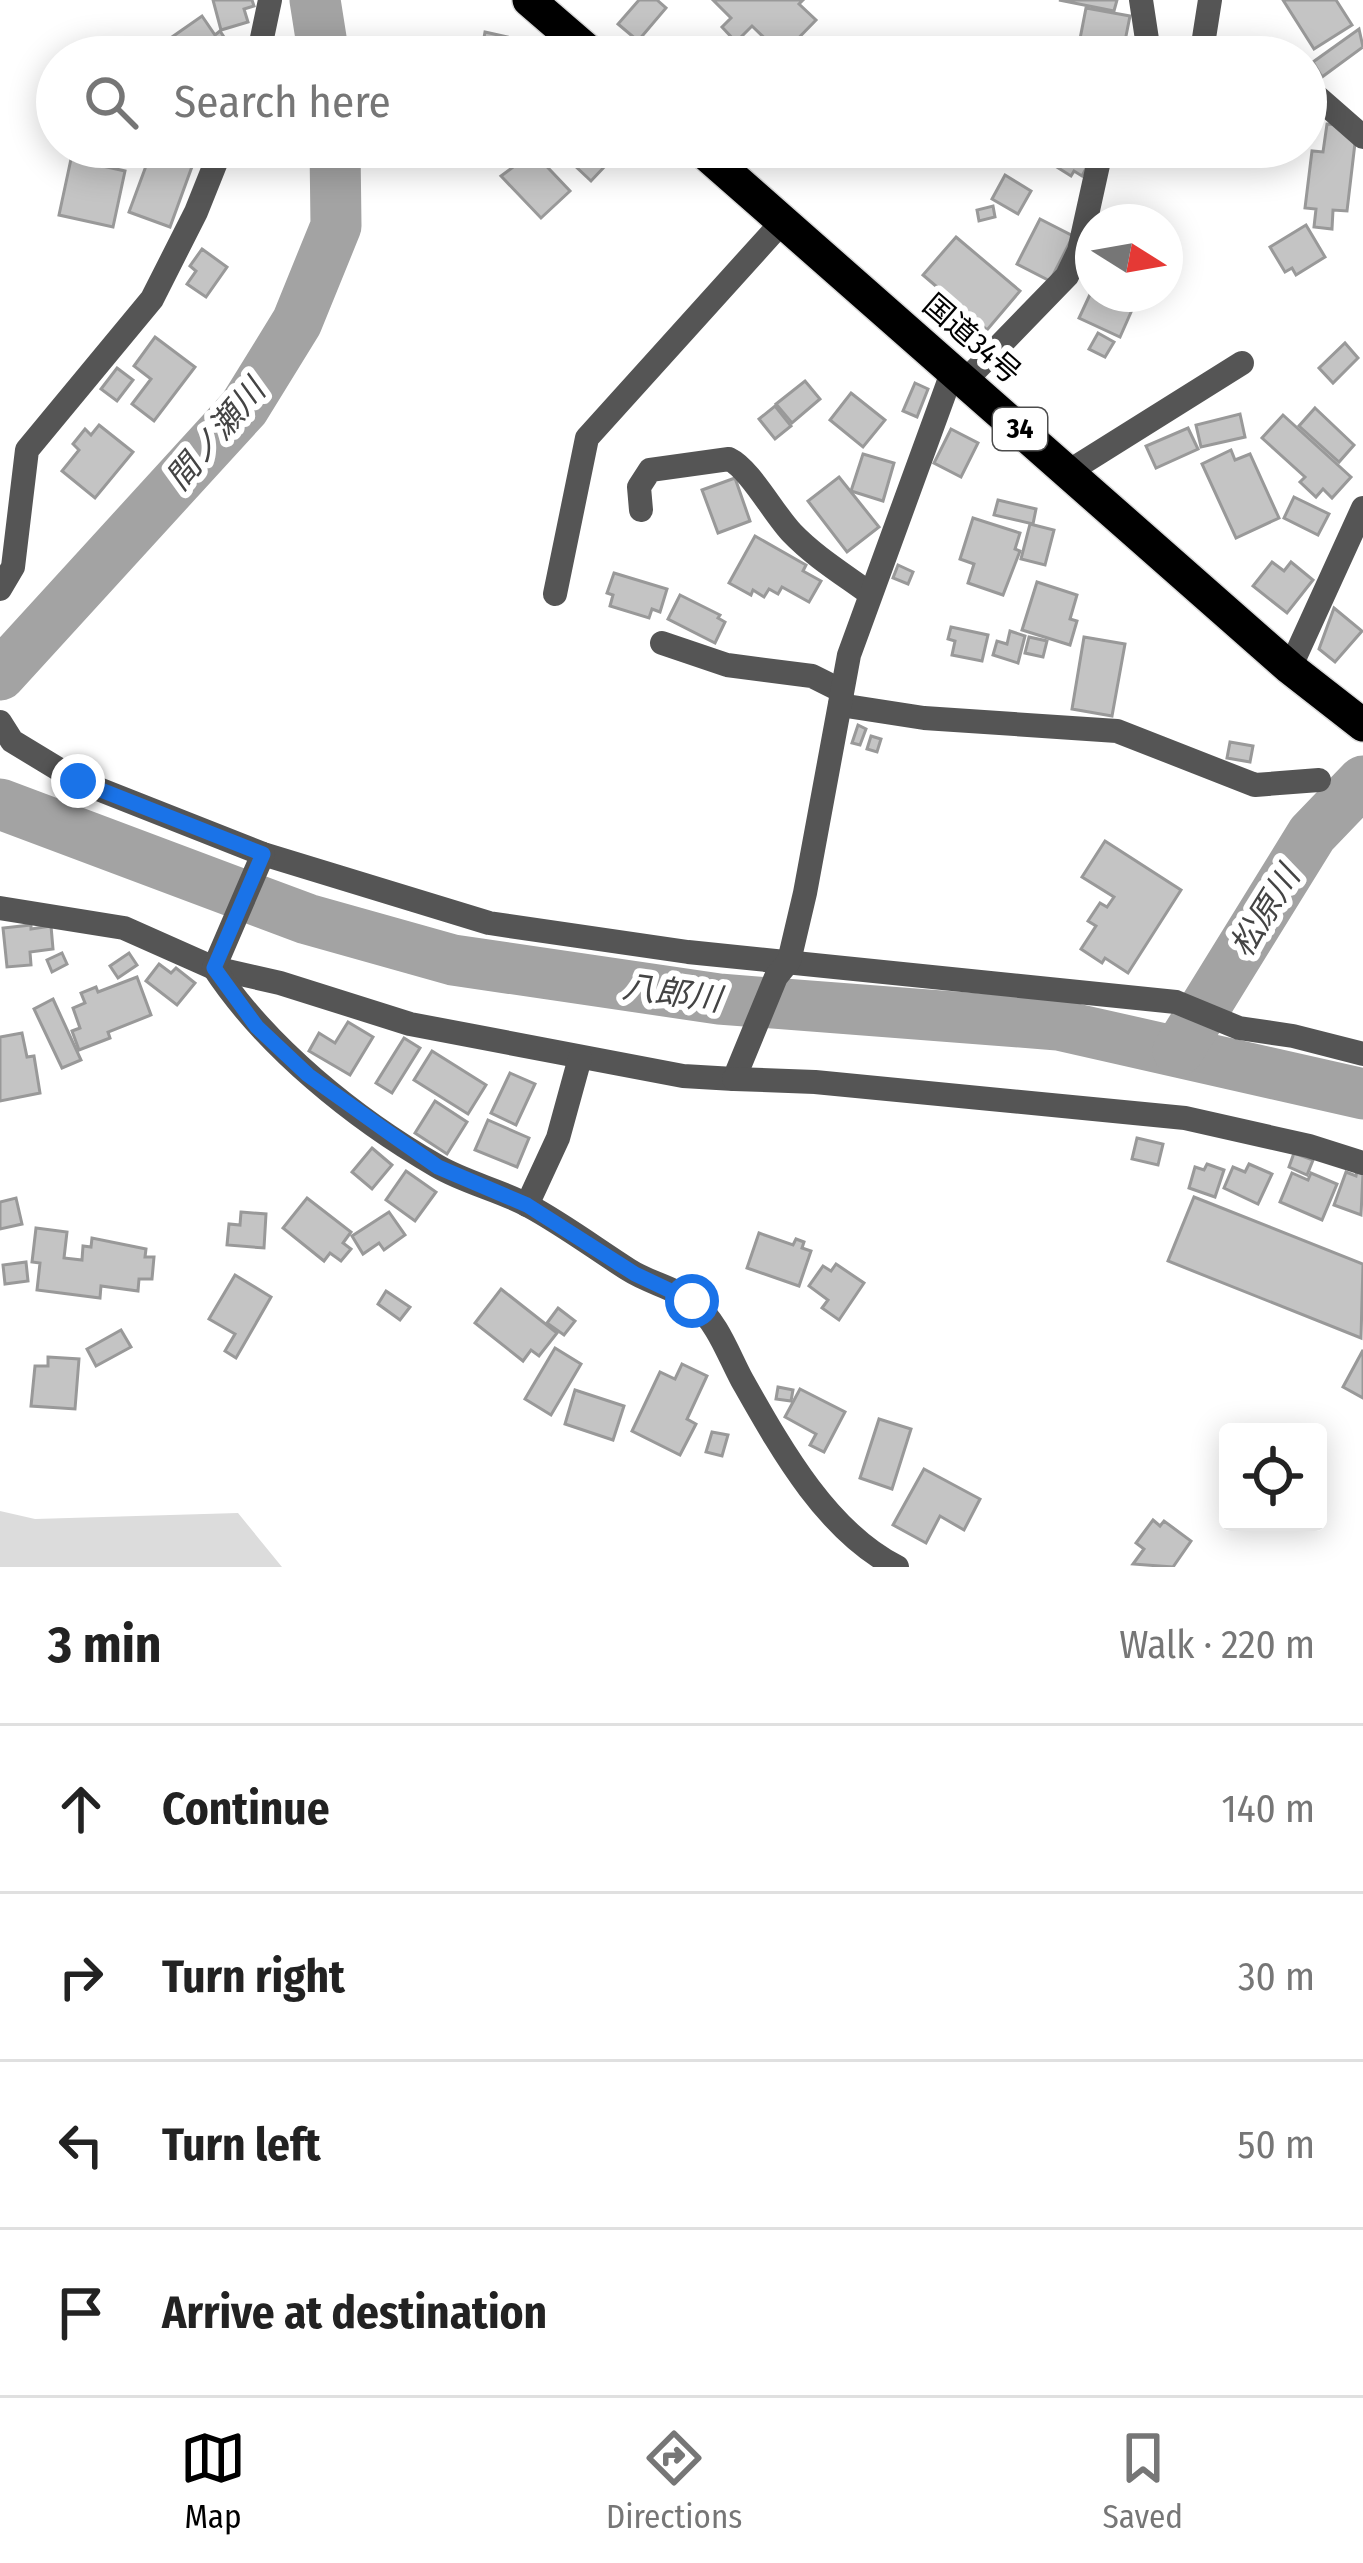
<!DOCTYPE html>
<meta charset="utf-8">
<style>
body{margin:0;font-family:"Fira Sans Condensed","Noto Sans JP",sans-serif;background:#f6f6f6;color:#222}
.controls{position:absolute;right:36px;bottom:36px;display:grid;overflow:hidden;border-radius:12px;box-shadow:0 6px 30px #0003}
.controls button{width:108px;height:108px;display:grid;place-items:center;padding:0;border:0;border-bottom:3px solid #e0e0e0;background:#fff;color:#222;font:60px sans-serif}
.compass{position:absolute;left:1075px;top:204px;width:108px;height:108px;border-radius:50%;background:#fff;box-shadow:0 6px 30px #0003;rotate:101deg}
.stop{position:absolute;width:36px;height:36px;margin:-27px;border:9px solid #1a73e8;border-radius:50%;background:#fff}
.stop.end{background:#1a73e8;border-color:#fff;box-shadow:0 3px 12px #0008}
.list{margin:0;padding:0;list-style:none}
h2{display:flex;justify-content:space-between;align-items:center;height:156px;margin:0;padding:0 48px;font-size:51px}
h2 small{font-size:39px;font-weight:400;color:#767676}
.list li{display:grid;grid-template-columns:78px 1fr auto;gap:36px;align-items:center;box-sizing:border-box;height:168px;padding:0 48px;border-top:3px solid #e0e0e0}
.list b{display:block;font-size:45px;white-space:nowrap}
.list em{font-size:39px;font-style:normal;color:#767676}
.icon{flex:none;width:66px;height:66px;fill:none;stroke:currentColor;stroke-width:2;stroke-linecap:round;stroke-linejoin:round}
.map{position:relative;flex:none;width:1363px;height:1567px;overflow:hidden}
.search{position:absolute;background:#fff;box-shadow:0 6px 30px #0003;left:36px;right:36px;top:36px;height:132px;display:flex;align-items:center;gap:30px;box-sizing:border-box;padding:0 42px;border-radius:66px;color:#767676;font-size:45px}
.sheet{height:828px;background:#fff}
nav{display:flex;justify-content:space-around;align-items:center;box-sizing:border-box;height:168px;border-top:3px solid #e0e0e0;background:#fff;font-size:33px;color:#767676}
nav a{display:grid;justify-items:center;gap:6px}
nav .on{color:#000}
.map>svg:first-child{display:block}
</style>
<div class="map">
<svg width="1363" height="1567" viewBox="0 0 1363 1567">
<rect width="100%" height="100%" fill="#fff"/>
<path fill="#dcdcdc" d="M0,1511L35,1519L238,1513L282,1567H0Z"/>
<g fill="none" stroke-linecap="round" stroke-linejoin="round">
<g stroke="#a3a3a3" stroke-width="51">
<path d="M315,0L324,57"/>
<path d="M0,675L244,408L297,322L336,226L335,147"/>
<path d="M0,804L307,919L453,960L719,999L1058,1025L1363,1094"/>
<path d="M1178,1051L1312,834L1363,781"/>
</g>
</g>
<g fill="#c4c4c4" stroke="#999" stroke-width="3">
<path d="M213,0H252L254,6L244,9L248,22L221,30Z"/>
<path d="M639,0H657L666,8L638,41L618,24Z"/>
<path d="M713,0H803L799,4L816,20L782,55L752,26L736,42L722,27L731,18Z"/>
<path d="M1059,0H1117L1114,11Z"/>
<path d="M1283,0H1336L1352,25L1314,49Z"/>
<path d="M1086,8L1130,16L1125,41L1134,43L1132,54L1079,44Z"/>
<path d="M202,16L215,35L220,31L237,57H170L162,44Z"/>
<path d="M1359,29L1363,47L1322,77L1313,62Z"/>
<path d="M485,32L516,39L513,57H492L493,52L482,49Z"/>
<path d="M1306,97L1324,110L1315,124L1306,118Z"/>
<path d="M1327,124L1343,125L1355,143L1347,211L1333,210L1332,229L1314,227L1316,209L1305,208L1312,151L1323,152Z"/>
<path d="M153,147L198,150L170,227L129,212Z"/>
<path d="M555,147H623L591,181Z"/>
<path d="M1025,147H1077L1087,152L1082,160L1089,163L1082,176L1074,171L1071,176Z"/>
<path d="M533,152L570,191L541,218L501,176Z"/>
<path d="M71,159L125,171L113,227L59,215Z"/>
<path d="M1005,175L1031,191L1018,214L992,199Z"/>
<path d="M993,206L995,217L979,221L977,210Z"/>
<path d="M1040,219L1073,236L1050,281L1017,264Z"/>
<path d="M1306,225L1325,257L1296,275L1292,268L1285,272L1270,247Z"/>
<path d="M956,237L1020,291L987,330L923,275Z"/>
<path d="M202,249L227,267L206,297L187,284L196,271L190,266Z"/>
<path d="M1093,288V294H1139L1120,337L1079,318Z"/>
<path d="M1098,333L1114,342L1105,357L1089,349Z"/>
<path d="M155,337L195,367L154,421L132,404L151,379L134,366Z"/>
<path d="M1345,343L1358,358L1333,383L1319,368Z"/>
<path d="M117,368L133,380L117,401L101,389Z"/>
<path d="M805,381L820,399L792,423L776,404Z"/>
<path d="M915,383L928,389L917,417L903,411Z"/>
<path d="M851,393L885,420L863,447L830,420Z"/>
<path d="M775,406L791,426L775,439L759,419Z"/>
<path d="M1315,408L1354,445L1339,462L1299,426Z"/>
<path d="M1240,414L1245,437L1201,447L1196,425Z"/>
<path d="M1283,415L1351,477L1332,498L1323,489L1316,497L1300,482L1305,477L1262,438Z"/>
<path d="M99,425L133,452L95,498L62,471L79,450L73,444L85,429L91,435Z"/>
<path d="M1188,428L1198,449L1156,468L1146,446Z"/>
<path d="M951,429L978,443L961,477L934,463Z"/>
<path d="M1231,450L1235,460L1250,454L1279,518L1236,538L1202,464Z"/>
<path d="M863,454L894,463L883,501L851,491Z"/>
<path d="M839,477L879,527L847,552L808,501Z"/>
<path d="M735,478L750,521L718,533L702,490Z"/>
<path d="M1294,497L1329,514L1318,535L1284,518Z"/>
<path d="M998,500L1036,509L1033,524L994,515Z"/>
<path d="M973,518L1020,533L1015,549L1020,551L1003,595L968,583L974,564L960,559Z"/>
<path d="M1030,524L1054,530L1045,565L1021,559Z"/>
<path d="M755,536L806,565L803,571L821,581L809,602L782,587L778,594L769,589L764,597L753,590L751,595L729,583Z"/>
<path d="M1272,562L1284,571L1291,562L1313,580L1287,613L1253,586Z"/>
<path d="M898,565L913,572L908,584L893,578Z"/>
<path d="M614,573L667,589L660,612L652,609L649,618L610,606L613,595L607,593Z"/>
<path d="M1037,582L1077,595L1070,619L1077,621L1070,645L1022,630Z"/>
<path d="M680,595L720,615L718,618L725,622L715,643L668,619Z"/>
<path d="M1334,608L1362,631L1335,662L1319,649Z"/>
<path d="M951,627L988,635L982,661L952,655L955,641L948,639Z"/>
<path d="M1010,631L1025,636L1018,663L993,655L997,641L1007,644Z"/>
<path d="M1029,637L1047,641L1043,657L1025,653Z"/>
<path d="M1084,637L1125,644L1112,716L1072,709Z"/>
<path d="M858,725L866,729L860,745L852,743Z"/>
<path d="M871,736L881,739L877,752L867,749Z"/>
<path d="M1230,742L1253,746L1250,762L1227,758Z"/>
<path d="M1105,841L1181,890L1128,973L1105,958L1102,963L1081,949L1096,926L1088,921L1100,903L1107,907L1114,897L1082,877Z"/>
<path d="M31,925V929L51,926L53,949L30,952L31,965L7,967L3,928Z"/>
<path d="M62,953L67,964L52,972L47,960Z"/>
<path d="M129,953L137,965L118,978L110,966Z"/>
<path d="M159,964L171,973L176,968L195,983L177,1005L146,981Z"/>
<path d="M137,977L151,1015L108,1032L110,1038L79,1050L72,1031L80,1028L73,1008L85,1003L81,993L96,987L98,992Z"/>
<path d="M53,999L81,1060L62,1068L34,1009Z"/>
<path d="M348,1022L373,1037L350,1075L309,1051L319,1033L335,1043Z"/>
<path d="M22,1033L27,1057L34,1056L40,1093L0,1101V1037Z"/>
<path d="M404,1038L420,1048L392,1093L376,1083Z"/>
<path d="M432,1051L486,1085L468,1114L414,1080Z"/>
<path d="M510,1073L535,1084L516,1125L491,1113Z"/>
<path d="M435,1101L467,1122L447,1154L415,1133Z"/>
<path d="M488,1120L529,1138L517,1167L475,1150Z"/>
<path d="M1137,1138L1163,1144L1158,1165L1132,1159Z"/>
<path d="M372,1148L392,1165L372,1189L352,1172Z"/>
<path d="M1294,1153L1313,1160L1307,1175L1289,1167Z"/>
<path d="M1207,1164L1224,1170L1215,1197L1189,1188L1195,1167L1204,1170Z"/>
<path d="M1249,1164L1272,1174L1258,1204L1224,1188L1233,1167L1245,1172Z"/>
<path d="M406,1171L436,1192L415,1221L386,1200Z"/>
<path d="M1357,1171L1363,1173L1361,1215L1334,1205L1346,1172L1356,1176Z"/>
<path d="M1292,1173L1308,1180L1311,1173L1337,1184L1322,1220L1280,1202Z"/>
<path d="M1194,1197L1363,1264L1361,1338L1168,1261Z"/>
<path d="M16,1198L22,1224L0,1229V1202Z"/>
<path d="M307,1198L351,1232L343,1243L351,1249L341,1261L330,1253L324,1261L283,1228Z"/>
<path d="M241,1212L266,1214L264,1248L227,1245L229,1224L240,1225Z"/>
<path d="M389,1212L405,1235L384,1250L379,1243L363,1254L352,1236Z"/>
<path d="M36,1228L67,1232L64,1258L82,1260L83,1246L91,1247L92,1238L146,1249L145,1257H154L152,1279H139L138,1291L101,1286L100,1298L37,1290L40,1263L32,1262Z"/>
<path d="M759,1233L793,1245L796,1239L804,1242L802,1248L811,1251L799,1286L747,1268Z"/>
<path d="M26,1262L28,1281L5,1284L3,1265Z"/>
<path d="M836,1264L864,1283L839,1320L822,1308L828,1300L809,1286L823,1266L831,1271Z"/>
<path d="M235,1275L271,1297L236,1358L225,1351L235,1334L209,1319Z"/>
<path d="M501,1289L557,1333L539,1356L531,1350L523,1361L475,1323Z"/>
<path d="M386,1291L410,1307L400,1320L378,1304Z"/>
<path d="M558,1308L575,1321L564,1335L547,1323Z"/>
<path d="M121,1330L131,1347L96,1366L87,1349Z"/>
<path d="M555,1348L581,1364L551,1415L525,1399Z"/>
<path d="M1363,1350V1398L1343,1387Z"/>
<path d="M48,1357L79,1359L75,1409L31,1406L35,1366H48Z"/>
<path d="M682,1364L707,1376L687,1419L696,1424L680,1455L632,1431L660,1372L675,1379Z"/>
<path d="M778,1387L793,1390L791,1401L776,1399Z"/>
<path d="M800,1389L845,1412L824,1452L810,1445L816,1434L785,1417Z"/>
<path d="M575,1390L624,1406L613,1440L565,1424Z"/>
<path d="M879,1419L911,1429L892,1489L860,1478Z"/>
<path d="M712,1432L728,1435L722,1456L706,1452Z"/>
<path d="M924,1469L980,1499L964,1530L940,1516L926,1543L893,1525Z"/>
<path d="M1153,1520L1160,1526L1164,1521L1191,1541L1173,1567L1133,1564L1144,1549L1136,1543Z"/>
</g>
<g fill="none" stroke-linecap="round" stroke-linejoin="round">
<g stroke="#dbdbdb" stroke-width="36">
<g id="trunk">
<path d="M529,0L595,57"/>
<path d="M698,147L1290,668L1363,725"/>
</g>
</g>
<g stroke="#555" stroke-width="24">
<path d="M1141,0L1148,46L1145,57"/>
<path d="M258,57L270,0"/>
<path d="M1201,57L1210,0"/>
<path d="M1306,87L1363,137"/>
<path d="M965,381L1067,276L1079,251L1102,147"/>
<path d="M1068,472L1242,363"/>
<path d="M641,510L639,487L650,470L729,459C750,469 773,513 792,533C814,556 843,574 869,593"/>
<path d="M0,589L13,567L27,450L152,299L196,212L222,147"/>
<path d="M555,594L587,438L783,221"/>
<path d="M662,643L727,665L812,676L842,691"/>
<path d="M1290,668L1363,508"/>
<path d="M840,705L924,718L1117,731L1255,785L1319,780"/>
<path d="M0,722L12,741L78,781L263,854L489,923L688,952L1176,1002L1239,1028L1293,1036L1363,1054"/>
<path d="M0,908L124,928L214,968L280,983L410,1024L683,1076L734,1079L776,977L789,961L805,893L849,655L953,370"/>
<path d="M214,968C266,1047 355,1119 437,1166C466,1183 500,1190 529,1206C564,1225 596,1249 629,1270C649,1283 676,1288 694,1303C718,1323 728,1354 742,1380C780,1447 826,1531 897,1567"/>
<path d="M214,968L263,854"/>
<path d="M734,1079L815,1082L1185,1118L1309,1146L1363,1163"/>
<path d="M527,1205L558,1138L580,1058"/>
</g>
<use href="#trunk" stroke="#000" stroke-width="33"/>
</g>
<g fill="none" stroke-linecap="round" stroke-linejoin="round">
<path stroke="#1a73e8" stroke-width="15" d="M78,781L263,854L214,968L257,1027L308,1075L385,1130L438,1167L527,1205L635,1274L692,1301"/>
</g>
<g text-anchor="middle" stroke-width="12" stroke-linejoin="round" paint-order="stroke">
<rect fill="#fff" stroke="#4c4c4c" stroke-width="3" x="993" y="408" width="54" height="42" rx="9"/>
<g font-size="27" font-weight="bold" fill="#000">
<text x="1020" y="438">34</text>
</g>
<g font-size="30" fill="#000" stroke="#fff">
<text transform="translate(972 339) rotate(41)" y="10">国道34号</text>
</g>
<g font-size="33" font-style="italic" fill="#444" stroke="#fff">
<text transform="translate(215 434) rotate(-50)" y="12">間ノ瀬川</text>
<text transform="translate(1264 911) rotate(-58)" y="12">松原川</text>
<text transform="translate(672 992) rotate(8)" y="12">八郎川</text>
</g>
</g>
</svg>
<div class="controls">
<button><svg class="icon" aria-label="locate" viewBox="0 0 24 24"><circle cx="12" cy="12" r="6"/><path d="M12 2v4M12 18v4M2 12h4M18 12h4"/></svg></button>
</div>
<svg class="compass" viewBox="-18 -18 36 36"><path d="M0-13l5 13h-10z" fill="#e53935"/><path d="M0 13l5-13h-10z" fill="#767676"/></svg>
<div class="stop" style="left:692px;top:1301px"></div>
<div class="stop end" style="left:78px;top:781px"></div>
<div class="search"><svg class="icon" aria-label="search" viewBox="0 0 24 24"><circle cx="10" cy="10" r="6"/><path d="M15 15l6 6"/></svg>Search here</div>
</div>
<section class="sheet">
<h2>3 min<small>Walk · 220 m</small></h2>
<ul class="list">
<li><svg class="icon" aria-label="ahead" viewBox="0 0 24 24"><path d="M12 20V5M6 11l6-6 6 6"/></svg><div><b>Continue</b></div><em>140 m</em></li>
<li><svg class="icon" aria-label="right" viewBox="0 0 24 24"><path d="M7 20v-9h11M14 6l5 5-5 5"/></svg><div><b>Turn right</b></div><em>30 m</em></li>
<li><svg class="icon" aria-label="left" viewBox="0 0 24 24"><path d="M17 20v-9H6M10 6l-5 5 5 5"/></svg><div><b>Turn left</b></div><em>50 m</em></li>
<li><svg class="icon" aria-label="arrive" viewBox="0 0 24 24"><path d="M6 21V4h12l-3 4 3 4H6"/></svg><div><b>Arrive at destination</b></div></li>
</ul>
</section>
<nav>
<a class="on"><svg class="icon" aria-label="map" viewBox="0 0 24 24"><path d="M3 6l6-2 6 2 6-2v14l-6 2-6-2-6 2zM9 4v14M15 6v14"/></svg>Map</a>
<a><svg class="icon" aria-label="directions" viewBox="0 0 24 24"><path d="M12 3l9 9-9 9-9-9zM9 14v-3h6M13 9l2 2-2 2"/></svg>Directions</a>
<a><svg class="icon" aria-label="saved" viewBox="0 0 24 24"><path d="M7 4h10v16l-5-4-5 4z"/></svg>Saved</a>
</nav>
